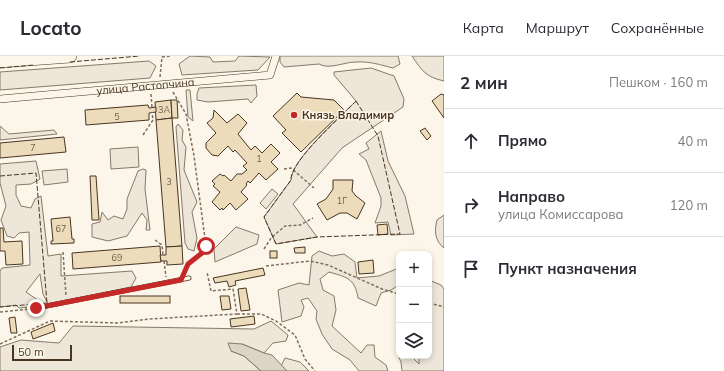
<!DOCTYPE html>
<html lang="ru">
<meta charset="utf-8">
<style>
body{margin:0;font-family:Mulish,sans-serif;background:#f2f2f3;color:#2b2b33}
.controls{position:absolute;right:12px;bottom:12px;display:grid;overflow:hidden;border-radius:8px;box-shadow:0 2px 6px #0003}
.controls button{width:36px;height:36px;display:grid;place-items:center;padding:0;border:0;border-bottom:1px solid #e1e1e2;background:#fff;color:#2b2b33;font:20px sans-serif}
.scale{position:absolute;left:12px;bottom:10px;width:60px;box-sizing:border-box;padding-left:4px;border:2px solid #4a3520;border-top:0;font-size:11px;line-height:14px;white-space:nowrap;color:#4a3520;-webkit-text-stroke:3px #fbf6e9;paint-order:stroke}
.stop{position:absolute;width:12px;height:12px;margin:-9px;border:3px solid #c62828;border-radius:50%;background:#fff}
.stop.end{background:#c62828;border-color:#fff;box-shadow:0 1px 4px #0008}
.list{margin:0;padding:0;list-style:none}
h2{display:flex;justify-content:space-between;align-items:center;height:52px;margin:0;padding:0 16px;font-size:17px}
h2 small{font-size:13px;font-weight:400;color:#7c7c81}
.list li{display:grid;grid-template-columns:26px 1fr auto;gap:12px;align-items:center;box-sizing:border-box;height:64px;padding:0 16px;border-top:1px solid #e1e1e2}
.list b{display:block;font-size:15px;white-space:nowrap}
.list p{margin:0;font-size:13px;white-space:nowrap;color:#7c7c81}
.list em{font-size:13px;font-style:normal;color:#7c7c81}
.icon{flex:none;width:22px;height:22px;fill:none;stroke:currentColor;stroke-width:2;stroke-linecap:round;stroke-linejoin:round}
.map{position:relative;flex:none;width:444px;height:315px;overflow:hidden}
header{display:flex;align-items:center;gap:24px;box-sizing:border-box;height:56px;padding:0 20px;background:#fff;border-bottom:1px solid #e1e1e2}
header strong{font-size:19px}
nav{display:flex;gap:22px;margin-inline-start:auto;font-size:14px}
main{display:flex}
aside{flex:1;background:#fff}
.map>svg:first-child{display:block}
</style>
<header>
<strong>Locato</strong>
<nav><a>Карта</a><a>Маршрут</a><a>Сохранённые</a></nav>
</header>
<main>
<div class="map">
<svg width="444" height="315" viewBox="0 0 444 315">
<rect width="100%" height="100%" fill="#fbf6e9"/>
<g fill="#ede6d9" stroke="#887966">
<path d="M190,0L210,1L213,6L235,5L239,0L270,1L258,14L182,19L179,8Z"/>
<path d="M280,0H398L400,8L393,12C381,9 369,5 356,6C344,6 329,14 319,8L284,11L280,6Z"/>
<path d="M412,0H444V25C426,21 422,15 412,0Z"/>
<path d="M149,5L156,10L150,22L0,34V16Z"/>
<path d="M371,12L394,20L404,43L403,51L342,92L293,148L317,181L276,188L264,161L291,124C291,104 341,60 356,45L334,19V16Z"/>
<path d="M256,29L257,40L251,47L248,43L208,46L197,44V38L199,32Z"/>
<path d="M178,68L183,74L182,84L186,91L184,114L197,146L192,156L197,182L194,195L188,193L185,187L176,71Z"/>
<path d="M0,70L9,78L54,74L57,78L0,84Z"/>
<path d="M381,75L388,105L405,140L414,178L391,179L388,166L375,167L381,150V142L366,104L359,98L369,93L366,87Z"/>
<path d="M138,91L139,111L111,113L110,93Z"/>
<path d="M36,105L40,123L31,128L16,129V139L21,150L31,152L35,143L41,140L48,200L61,198V220L132,215L136,222L131,231L48,248L43,238L40,218L26,236L42,247L39,250L19,252L16,249L0,251V215L2,212L30,209L29,176L19,177L14,182L7,180L1,164L6,150L0,127V108Z"/>
<path d="M67,113L68,126L44,129L42,115Z"/>
<path d="M143,113L146,114L145,133L150,174H146L147,164L142,157L127,180L108,185L92,181V168L100,166L102,156L108,164L114,160L123,163L127,153V143L138,115Z"/>
<path d="M272,133L278,138L266,153L260,147Z"/>
<path d="M444,159V192C435,185 434,175 437,164Z"/>
<path d="M236,171L259,179L257,188L215,206L214,193Z"/>
<path d="M319,195L332,200L344,198L355,206L357,222L379,220L399,212V229L391,234L381,237L376,250L358,242C355,222 346,221 329,216L320,223L323,234L334,240L336,254L332,270L361,297L367,289H374L375,301L386,309L388,315H359L350,304L332,293L322,278L316,263L317,255L308,242L301,244L304,251L301,260L282,266L278,234L299,227L309,229L312,200Z"/>
<path d="M429,224L441,229L444,233V315H402L401,306L397,297L399,286V300H411L419,308V300H429Z"/>
<path d="M271,265L288,279L286,285L273,287L264,297L242,288L231,295L244,300L261,315H0V291L21,284L59,287L73,270L254,273Z"/>
<path d="M285,302L300,306L309,315H287L281,310Z"/>
</g>
<path fill="#ede7d9" stroke="#887966" d="M186,34H190L193,65L188,61Z"/>
<path fill="#dcd4c6" stroke="#887966" d="M228,287L242,288L264,297L272,299L287,315H261L244,300L231,295Z"/>
<g fill="#ecdcbc" stroke="#4a3520">
<path d="M297,37L301,41L334,44L344,54L301,96L282,77L286,74L273,60Z"/>
<path d="M441,38L444,39V62L432,45Z"/>
<path d="M171,44L172,62L156,64L155,46Z"/>
<path d="M171,44H177L178,62H172Z"/>
<path d="M148,49L149,52L156,51V56L149,57V64L86,69L85,54Z"/>
<path d="M214,54L227,67L238,58L247,67L238,78L251,94L255,90L262,97L271,88L280,97L271,106L278,113L266,124L259,117L250,127L248,125L246,128L247,129L241,136L248,143L236,154L230,147L223,154L222,152L220,154L212,146L220,136L213,130L215,128L212,125L220,118L223,120L224,119L231,125L237,118H242L247,114L243,110L247,107L235,94L233,96L228,90L218,100L212,99L206,92V87L216,77L207,67L213,62Z"/>
<path d="M172,62L182,190L166,191L156,64Z"/>
<path d="M425,72L431,80L427,84L420,75Z"/>
<path d="M64,81L66,96L0,102V87Z"/>
<path d="M90,120H96L99,164H92Z"/>
<path d="M333,124H353L352,135L356,140L365,147L357,163L347,157H340L327,164L317,148L326,143L333,133Z"/>
<path d="M70,161L72,183H74V187L51,188V185H53L51,163Z"/>
<path d="M387,168L388,178L378,179L377,169Z"/>
<path d="M0,172H3L4,186L22,185L23,208L6,209L5,195H0Z"/>
<path d="M160,190L161,206L73,213L72,197Z"/>
<path d="M182,190L183,208L167,209V205H161L160,199H166V191Z"/>
<path d="M305,191V197H295L294,192Z"/>
<rect x="270" y="195" width="7" height="7"/>
<path d="M373,204L374,217L359,218L358,206Z"/>
<path d="M263,212L265,219L235,225L236,229L229,231L227,225L215,227L213,222Z"/>
<path d="M246,232L250,254L241,255L238,233Z"/>
<rect x="120" y="240" width="50" height="7"/>
<path d="M220,240H229L231,253L222,254Z"/>
<path d="M254,260L255,268L231,271L230,263Z"/>
<path d="M15,261L17,277H11L9,262Z"/>
<path d="M53,267L55,275L33,283L31,276Z"/>
</g>
<g fill="none" stroke-linecap="round" stroke-linejoin="round">
<g stroke="#4a3520" stroke-width="5">
<path id="lane" d="M36,252L189,222"/>
</g>
<g stroke="#4a3520" stroke-width="8">
<g id="street">
<path id="s1" d="M0,43L270,19L276,0"/>
</g>
</g>
<g stroke="#4a3520" stroke-width="14">
<path id="highway" d="M0,5L70,0"/>
</g>
<g stroke="#7f6f5c" stroke-width="1.5" stroke-dasharray="3 2" stroke-linecap="butt">
<path d="M160,21L162,1L170,0"/>
<path d="M173,36L186,58L194,100L206,190C200,200 190,206 185,216"/>
<path d="M151,38L152,52"/>
<path d="M143,79L153,64L152,56"/>
<path d="M284,113L291,112L314,132"/>
<path d="M155,184L162,189L163,199"/>
<path d="M264,193L271,182L285,170L300,169L313,162"/>
<path d="M63,196L66,240"/>
<path d="M164,205L166,221"/>
<path d="M266,210L310,205L328,209L382,233L399,238"/>
<path d="M429,247L444,251"/>
<path d="M0,256L30,253"/>
<path d="M237,258H261L276,265L295,279L305,303L315,315"/>
<path d="M0,288L50,265L118,267L149,263L237,258L233,233L211,235L207,216"/>
</g>
<use href="#lane" stroke="#fbf6e9" stroke-width="3.5"/>
<use href="#street" stroke="#fbf6e9" stroke-width="7"/>
<use href="#highway" stroke="#fbf6e9" stroke-width="13"/>
<g stroke="#4a3520" stroke-width="1" stroke-dasharray="5 2" stroke-linecap="butt">
<path d="M70,6L140,0"/>
<path d="M0,12L34,9"/>
<path d="M356,45L378,80L400,178L317,181L276,188L264,161L291,124C290,105 342,60 356,45Z"/>
<path d="M0,120L36,117L47,247L0,251"/>
</g>
</g>
<g fill="none" stroke-linecap="round" stroke-linejoin="round">
<path stroke="#c62828" stroke-width="5" d="M36,252L181,224L188,208L202,197L206,190"/>
</g>
<circle fill="#c62828" stroke="#fbf6e9" stroke-width="1.5" cx="294" cy="59" r="4"/>
<g text-anchor="middle" stroke-width="3" stroke-linejoin="round" paint-order="stroke">
<g font-size="9" fill="#725f47">
<text x="164" y="57">3А</text>
<text x="117" y="64">5</text>
<text x="33" y="95">7</text>
<text x="259" y="106">1</text>
<text x="169" y="129">3</text>
<text x="342" y="148">1Г</text>
<text x="61" y="176">67</text>
<text x="117" y="205">69</text>
</g>
<g font-size="11" fill="#4a3520" stroke="#fbf6e9">
<text dy="4" stroke="none"><textPath href="#s1" startOffset="146">улица Растопчина</textPath></text>
</g>
<g font-size="11" font-weight="bold" fill="#4a3520" stroke="#fbf6e9" text-anchor="start">
<text x="302" y="63">Князь Владимир</text>
</g>
</g>
</svg>
<div class="controls">
<button>+</button>
<button>−</button>
<button><svg class="icon" aria-label="layers" viewBox="0 0 24 24"><path d="M12 4l9 5-9 5-9-5zM3 14l9 5 9-5"/></svg></button>
</div>
<div class="scale">50 m</div>
<div class="stop" style="left:206px;top:190px"></div>
<div class="stop end" style="left:36px;top:252px"></div>
</div>
<aside>
<h2>2 мин<small>Пешком · 160 m</small></h2>
<ul class="list">
<li><svg class="icon" aria-label="ahead" viewBox="0 0 24 24"><path d="M12 20V5M6 11l6-6 6 6"/></svg><div><b>Прямо</b></div><em>40 m</em></li>
<li><svg class="icon" aria-label="right" viewBox="0 0 24 24"><path d="M7 20v-9h11M14 6l5 5-5 5"/></svg><div><b>Направо</b><p>улица Комиссарова</p></div><em>120 m</em></li>
<li><svg class="icon" aria-label="arrive" viewBox="0 0 24 24"><path d="M6 21V4h12l-3 4 3 4H6"/></svg><div><b>Пункт назначения</b></div></li>
</ul>
</aside>
</main>
